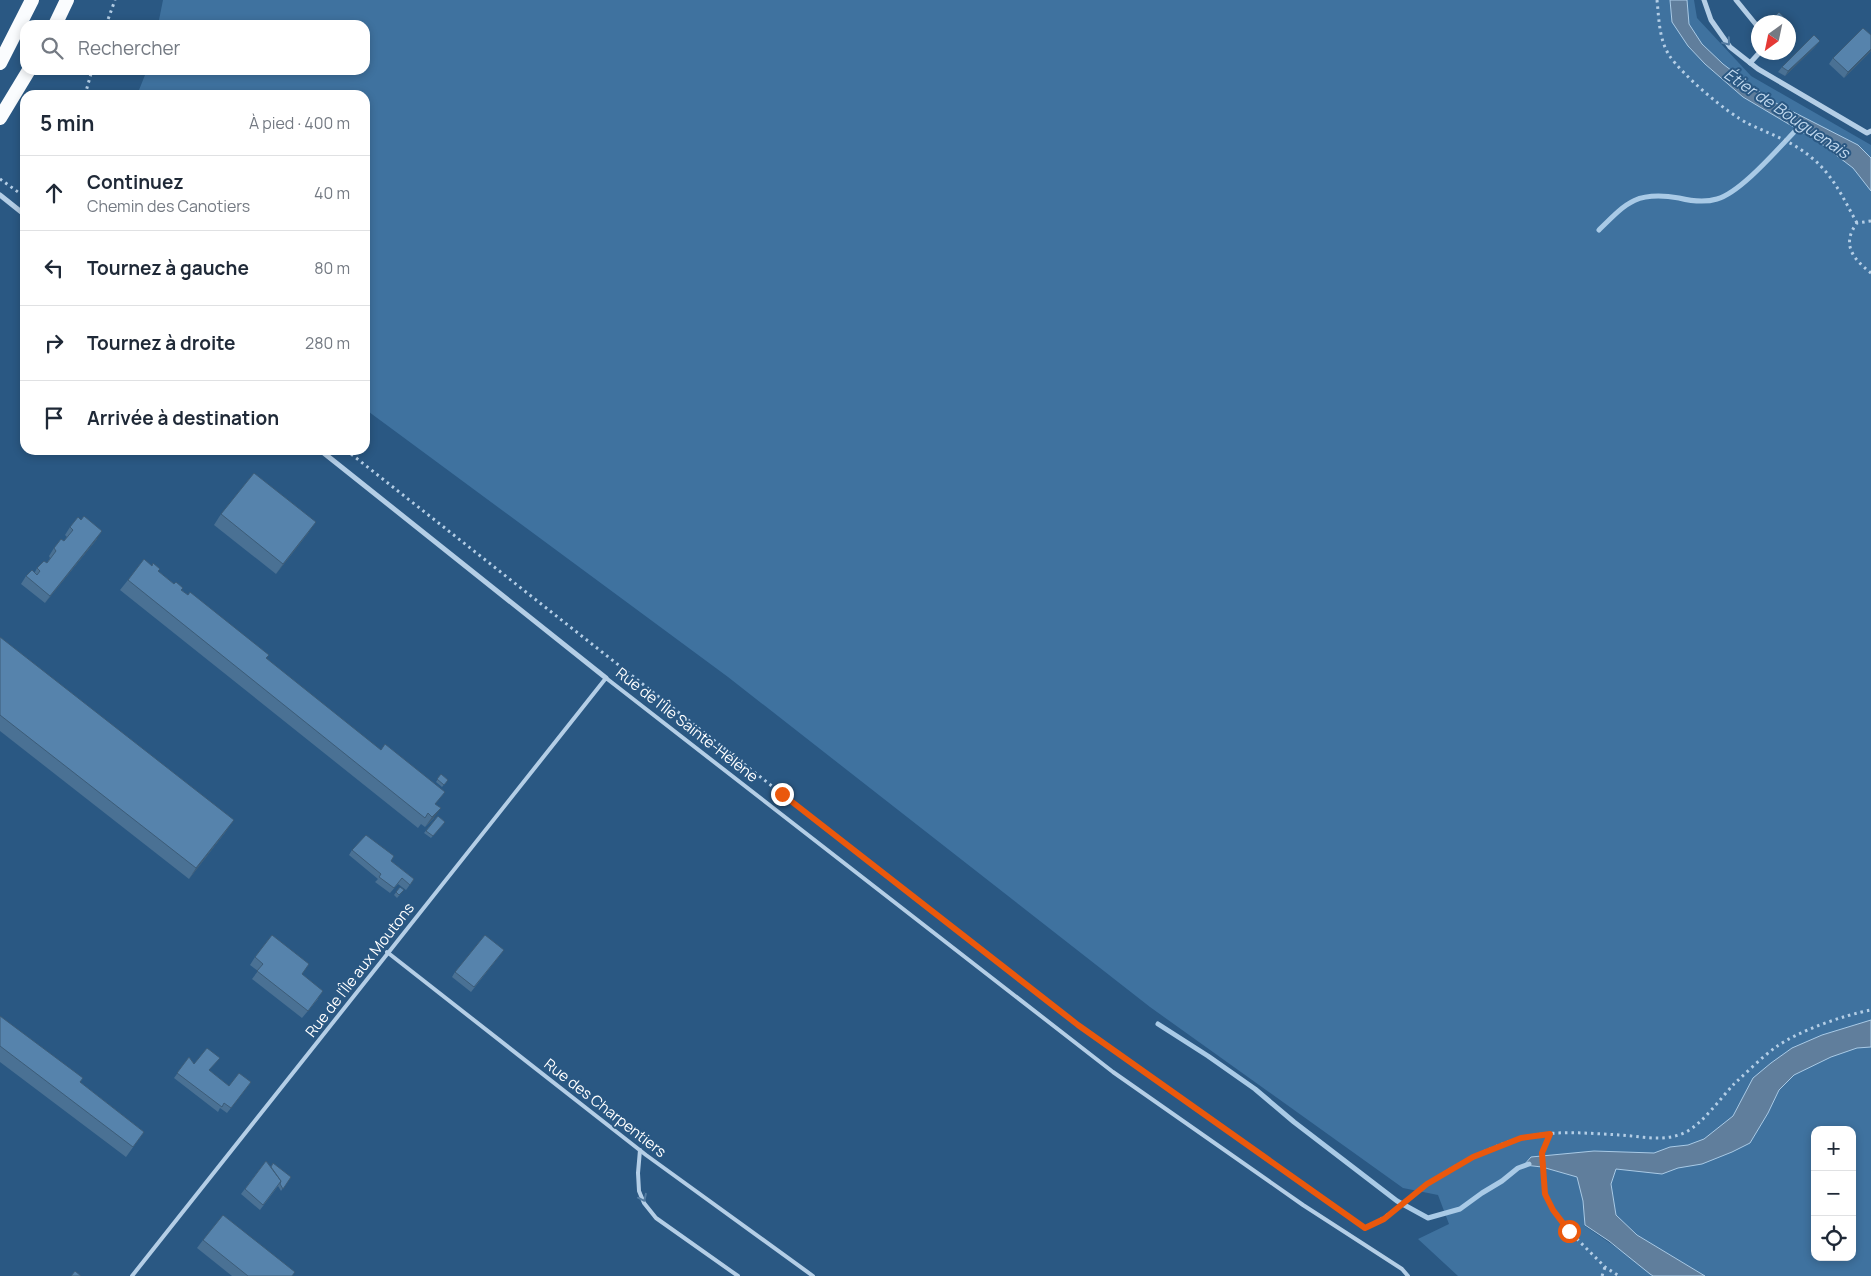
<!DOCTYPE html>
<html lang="fr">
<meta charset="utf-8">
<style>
body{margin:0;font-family:Manrope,sans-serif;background:#f2f2f3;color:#1f2937}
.controls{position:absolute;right:15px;bottom:15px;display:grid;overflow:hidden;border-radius:10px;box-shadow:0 2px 8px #0003}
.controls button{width:45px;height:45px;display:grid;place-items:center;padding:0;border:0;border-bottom:1px solid #e0e1e3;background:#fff;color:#1f2937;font:25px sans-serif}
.compass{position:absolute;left:1751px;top:15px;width:45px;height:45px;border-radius:50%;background:#fff;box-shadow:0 2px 8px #0003;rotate:213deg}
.stop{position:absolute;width:15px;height:15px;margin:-11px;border:4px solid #ea580c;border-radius:50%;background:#fff}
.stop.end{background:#ea580c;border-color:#fff;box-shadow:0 1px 5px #0008}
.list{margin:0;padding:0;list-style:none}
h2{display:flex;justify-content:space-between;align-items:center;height:65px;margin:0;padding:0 20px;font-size:21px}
h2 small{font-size:16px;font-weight:400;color:#747a83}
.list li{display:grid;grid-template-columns:32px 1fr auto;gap:15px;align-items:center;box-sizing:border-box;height:75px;padding:0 20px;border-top:1px solid #e0e1e3}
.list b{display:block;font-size:19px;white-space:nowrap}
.list p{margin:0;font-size:16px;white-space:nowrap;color:#747a83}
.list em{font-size:16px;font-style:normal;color:#747a83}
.icon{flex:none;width:28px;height:28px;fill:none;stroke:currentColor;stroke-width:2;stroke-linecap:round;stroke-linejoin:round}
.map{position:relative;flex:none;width:1871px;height:1276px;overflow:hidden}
.search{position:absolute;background:#fff;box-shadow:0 2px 8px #0003;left:20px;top:20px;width:350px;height:55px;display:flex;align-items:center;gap:12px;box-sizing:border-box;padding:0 18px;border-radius:15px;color:#747a83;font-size:19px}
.panel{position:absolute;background:#fff;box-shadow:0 2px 8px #0003;left:20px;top:90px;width:350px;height:365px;border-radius:15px}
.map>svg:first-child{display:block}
</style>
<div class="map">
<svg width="1871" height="1276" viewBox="0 0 1871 1276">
<rect width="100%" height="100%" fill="#2a5883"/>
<path fill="#3f729f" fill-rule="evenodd" d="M163,0H1694L1697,18L1751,76L1871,145V1276H1705L1637,1235L1616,1215L1611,1184L1616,1169L1524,1165L1542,1167L1577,1177L1583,1201L1585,1226L1620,1250L1667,1276H1458L1418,1239L1449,1224L1438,1195L1403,1188L1150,1007L728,677L365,409V95H137L147,70H365V25H158ZM1815,1130H1852V1257H1815Z"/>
<g fill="#607e9c" stroke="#a9cae6">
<path d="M1670,0H1687L1689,24L1702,44L1723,64L1770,100L1858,145L1871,158V191L1853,168L1819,142L1743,97L1705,64L1688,46L1672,22Z"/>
<path d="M1871,1020V1047L1857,1048L1831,1057L1794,1075L1779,1090L1768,1113L1750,1143L1732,1152L1702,1164L1678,1168L1662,1174L1616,1169L1611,1184L1616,1215L1637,1235L1705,1276H1653L1650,1274L1609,1241L1585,1225L1583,1201L1577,1177L1542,1167L1524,1165L1531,1157L1594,1151L1654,1153L1670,1147L1688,1145L1704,1139L1733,1116L1753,1078L1771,1063L1792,1048L1822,1035Z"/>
</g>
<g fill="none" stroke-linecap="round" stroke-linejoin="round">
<g stroke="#a9cae6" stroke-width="5">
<path d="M1599,230C1627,202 1637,191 1679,198C1691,201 1704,203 1717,199C1742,192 1781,145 1800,126"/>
<path d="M1158,1024L1208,1056L1255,1089L1294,1122L1397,1201L1428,1218L1460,1209L1482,1193L1502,1181L1518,1168L1529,1164"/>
</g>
<g stroke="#b4cee6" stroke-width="3" stroke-dasharray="2.5 4" stroke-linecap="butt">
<path d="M1657,0C1659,19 1659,39 1669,55C1682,75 1728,114 1749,124C1772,135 1792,141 1812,158C1834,176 1844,200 1857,223"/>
<path d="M106,25L115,0"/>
<path d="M85,95L92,70"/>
<path d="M0,179L25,197"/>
<path d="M1871,221L1857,223C1841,244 1853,259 1871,273"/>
<path d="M346,450L782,794L1078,1025L1365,1228C1390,1216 1404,1201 1426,1185C1452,1166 1489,1147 1521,1138C1552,1130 1587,1133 1619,1135C1641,1136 1664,1143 1686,1132C1703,1123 1720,1099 1734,1084C1747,1072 1762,1057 1776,1047C1798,1031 1844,1015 1871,1010"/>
<path d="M1550,1134L1542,1153L1545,1194L1553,1210L1569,1231L1605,1267L1619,1276"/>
<path d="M1602,1276L1605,1267"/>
</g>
<g stroke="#b4cee6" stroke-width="4">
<path d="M387,952L646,1155L813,1276"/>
<path d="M640,1150L638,1173L639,1191L644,1203L656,1218L738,1276"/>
<path d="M132,1276L606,678L1113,1072L1303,1205L1402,1269L1408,1276"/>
</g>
<g stroke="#b4cee6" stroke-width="5">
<path d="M1704,0L1711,20L1730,47L1758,69L1867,133L1871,131"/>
<path d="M1736,0L1758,27"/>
<path d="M1750,63L1760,52"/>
<path d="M0,195L25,215"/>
<path d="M320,450L606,678"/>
</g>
<g stroke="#fafcfe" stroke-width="14">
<path d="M55,25L67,0"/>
<path d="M0,63L32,0"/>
<path d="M0,118L29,70"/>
</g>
</g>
<g fill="#4a7194">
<path d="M1816,46L1785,76L1778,72L1782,67Z"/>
<path d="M1871,51L1844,78L1829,64L1833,58Z"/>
<path d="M221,514L309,532L276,574L214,525Z"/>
<path d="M70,527L97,539L45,603L21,584L26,576L35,572L37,568L47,563L50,558L49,556L54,548L64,541L67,537L65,535Z"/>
<path d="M158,571L266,658L436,804L434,818L425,827L421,824L418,828L120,590L128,580Z"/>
<path d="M0,637L227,830L189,879L0,731Z"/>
<path d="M441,774L448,780L442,787L436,782Z"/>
<path d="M438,816L445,822L431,838L424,833Z"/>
<path d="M352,850L391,861L414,879L406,890L398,884L390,893L375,882L378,879L349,855Z"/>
<path d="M400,887L404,890L397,898L394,895Z"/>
<path d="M500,955L471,992L452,977L455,972Z"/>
<path d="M255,957L302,974L318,999L302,1018L252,979L258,971L250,965Z"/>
<path d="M0,1016L80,1082L144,1132L126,1157L0,1062Z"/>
<path d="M189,1057L194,1064L210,1071L229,1086L251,1082L227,1113L220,1108L218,1112L174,1078Z"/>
<path d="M266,1161L271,1167L291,1177L281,1191L278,1186L260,1210L241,1194Z"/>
<path d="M203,1240L293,1276H232L197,1248Z"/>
</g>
<g fill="#3c5c78">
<path d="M1820,41L1816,46L1785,76L1788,71Z"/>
<path d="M1871,49V51L1844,78L1848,72Z"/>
<path d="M316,522L309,532L276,574L283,564Z"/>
<path d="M102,531L97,539L45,603L50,596Z"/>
<path d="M441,808L434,818L425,827L432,817Z"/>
<path d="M234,820L227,830L189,879L196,868Z"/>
</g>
<g fill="#5683ac" stroke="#3c5c78">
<path d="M1779,12L1794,28L1788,34V22H1769Z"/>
<path d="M1863,28L1871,35V49L1848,72L1833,58Z"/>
<path d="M1814,35L1820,41L1788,71L1782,67Z"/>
<path d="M254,473L316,522L283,564L221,514Z"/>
<path d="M84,516L102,531L50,596L26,576L32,570L37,575L40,571L37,568L44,561L47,563L56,551L54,548L61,539L64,541L73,530L70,527L78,517L81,520Z"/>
<path d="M144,559L152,566L153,563L160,569L158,571L174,584L176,582L183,588L181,590L188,595L190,592L269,655L266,658L381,750L385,744L445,792L435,804L441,808L432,817L428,813L425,818L128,580Z"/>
<path d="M0,637L234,820L196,868L0,715Z"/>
<path d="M441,774L448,780L444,785L437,779Z"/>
<path d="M438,816L445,822L433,836L426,831Z"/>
<path d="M366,835L394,856L391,861L414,879L410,885L402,878L394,888L379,877L381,874L352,850Z"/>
<path d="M400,887L404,890L399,895L396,892Z"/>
<path d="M272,935L309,964L302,974L323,991L308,1011L257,971L263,964L255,957Z"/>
<path d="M485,935L504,950L474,987L455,972Z"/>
<path d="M0,1016L83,1078L80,1082L144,1132L133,1147L0,1046Z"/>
<path d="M207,1048L220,1058L209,1070L229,1086L239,1073L251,1082L231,1108L224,1103L222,1107L177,1073L189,1057L194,1064Z"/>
<path d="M266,1161L281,1181L263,1205L245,1189Z"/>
<path d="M273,1163L291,1177L283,1189L280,1184L281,1181L271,1167Z"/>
<path d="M223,1215L295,1272L292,1276H248L203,1240Z"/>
<path d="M75,1271L81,1276H71Z"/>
</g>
<defs><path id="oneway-chevron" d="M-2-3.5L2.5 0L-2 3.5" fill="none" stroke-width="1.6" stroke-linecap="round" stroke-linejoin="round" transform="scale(1.25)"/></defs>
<g stroke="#537ba1">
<use href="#oneway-chevron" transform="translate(1727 42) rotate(51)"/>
<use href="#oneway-chevron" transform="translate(643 1198) rotate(64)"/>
</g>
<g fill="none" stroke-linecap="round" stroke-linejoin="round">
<path stroke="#ea580c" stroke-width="6" d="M782,794L1078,1025L1365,1228L1384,1219L1427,1184L1473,1157L1521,1138L1550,1134L1542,1153L1545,1194L1553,1210L1569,1231"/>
</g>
<g text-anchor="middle" stroke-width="4" stroke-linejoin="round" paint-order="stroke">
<g font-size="15" fill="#fff" stroke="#2a5883">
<text transform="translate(687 725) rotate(38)" y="5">Rue de l'Île Sainte-Hélène</text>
<text transform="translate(360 970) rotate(-52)" y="5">Rue de l'Île aux Moutons</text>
<text transform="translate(605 1108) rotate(38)" y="5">Rue des Charpentiers</text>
</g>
<g font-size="16" font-style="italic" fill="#c0d8ee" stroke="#2a5883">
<text transform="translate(1787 113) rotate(34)" y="6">Étier de Bouguenais</text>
</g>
</g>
</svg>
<div class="controls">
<button>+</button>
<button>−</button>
<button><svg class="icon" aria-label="locate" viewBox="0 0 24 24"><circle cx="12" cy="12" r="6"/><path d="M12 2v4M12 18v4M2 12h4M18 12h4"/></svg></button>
</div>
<svg class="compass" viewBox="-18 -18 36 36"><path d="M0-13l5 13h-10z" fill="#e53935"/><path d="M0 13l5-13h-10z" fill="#747a83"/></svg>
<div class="stop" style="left:1569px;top:1231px"></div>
<div class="stop end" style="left:782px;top:794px"></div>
<div class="search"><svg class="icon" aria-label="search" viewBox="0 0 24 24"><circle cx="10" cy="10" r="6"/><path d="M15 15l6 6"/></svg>Rechercher</div>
<section class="panel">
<h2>5 min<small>À pied · 400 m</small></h2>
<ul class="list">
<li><svg class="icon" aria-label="ahead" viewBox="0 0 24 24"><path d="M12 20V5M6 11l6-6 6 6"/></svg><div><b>Continuez</b><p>Chemin des Canotiers</p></div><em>40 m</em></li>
<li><svg class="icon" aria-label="left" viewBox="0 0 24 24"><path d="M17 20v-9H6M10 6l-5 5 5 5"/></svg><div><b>Tournez à gauche</b></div><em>80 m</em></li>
<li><svg class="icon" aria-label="right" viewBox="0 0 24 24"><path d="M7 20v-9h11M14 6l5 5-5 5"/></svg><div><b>Tournez à droite</b></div><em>280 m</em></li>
<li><svg class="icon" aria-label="arrive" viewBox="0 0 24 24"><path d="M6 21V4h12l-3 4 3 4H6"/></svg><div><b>Arrivée à destination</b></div></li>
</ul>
</section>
</div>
